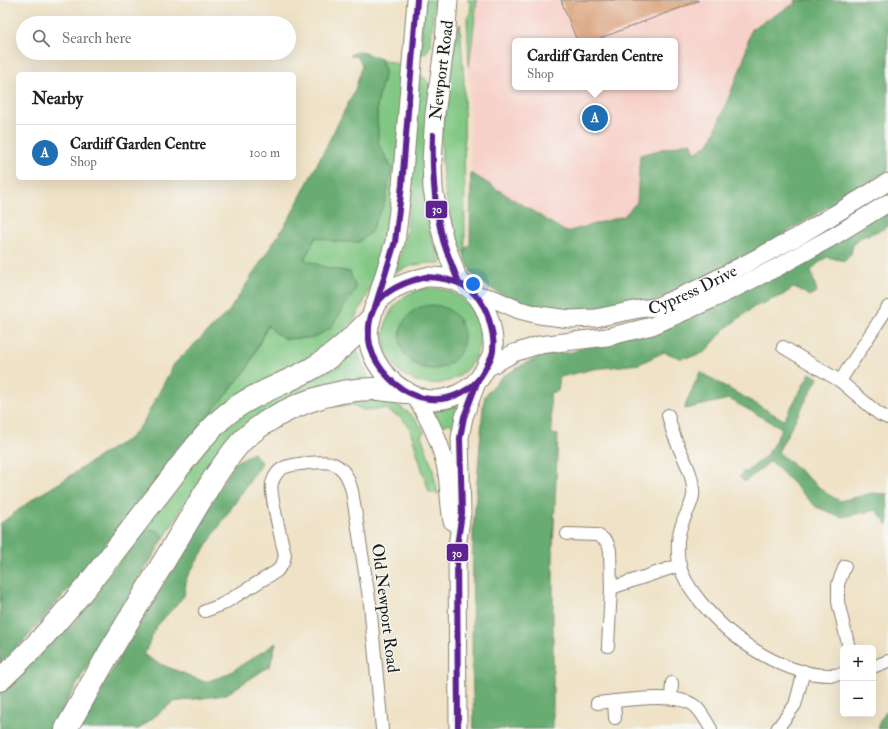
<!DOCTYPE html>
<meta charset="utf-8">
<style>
body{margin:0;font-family:"IM FELL Double Pica",serif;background:#f2f2f2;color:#202124}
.controls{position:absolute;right:12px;bottom:12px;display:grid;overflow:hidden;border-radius:6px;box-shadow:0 4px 16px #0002}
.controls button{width:36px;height:36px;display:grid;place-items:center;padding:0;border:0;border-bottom:1px solid #e0e0e0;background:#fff;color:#202124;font:20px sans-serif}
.you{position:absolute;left:473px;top:284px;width:14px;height:14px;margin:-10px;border:3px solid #fff;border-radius:50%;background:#1a73e8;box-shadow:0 0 0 6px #1a73e833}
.badge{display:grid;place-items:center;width:26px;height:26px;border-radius:50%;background:#1f6fb2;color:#fff;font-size:13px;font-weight:700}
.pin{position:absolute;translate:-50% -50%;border:2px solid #fff;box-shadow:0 1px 4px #0006}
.popup{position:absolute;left:512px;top:38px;width:166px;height:52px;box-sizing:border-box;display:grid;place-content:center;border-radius:6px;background:#fff;filter:drop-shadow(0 1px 3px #0005);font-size:13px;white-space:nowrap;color:#757577}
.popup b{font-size:15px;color:#202124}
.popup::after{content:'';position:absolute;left:50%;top:100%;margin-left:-8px;border:8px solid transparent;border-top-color:#fff}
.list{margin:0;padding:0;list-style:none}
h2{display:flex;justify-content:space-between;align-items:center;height:52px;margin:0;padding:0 16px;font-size:17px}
h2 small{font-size:13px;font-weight:400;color:#757577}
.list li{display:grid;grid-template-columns:26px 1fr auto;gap:12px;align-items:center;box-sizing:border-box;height:56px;padding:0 16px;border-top:1px solid #e0e0e0}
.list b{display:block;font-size:15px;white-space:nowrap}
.list p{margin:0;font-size:13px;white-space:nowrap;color:#757577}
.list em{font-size:13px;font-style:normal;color:#757577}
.icon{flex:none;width:22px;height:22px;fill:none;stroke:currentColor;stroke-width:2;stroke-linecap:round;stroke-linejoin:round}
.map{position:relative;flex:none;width:888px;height:729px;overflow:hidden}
.search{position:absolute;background:#fff;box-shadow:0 4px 16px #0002;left:16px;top:16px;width:280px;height:44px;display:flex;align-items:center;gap:10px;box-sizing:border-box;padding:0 14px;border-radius:22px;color:#757577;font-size:15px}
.panel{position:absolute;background:#fff;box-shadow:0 4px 16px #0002;left:16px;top:72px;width:280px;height:108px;border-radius:6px}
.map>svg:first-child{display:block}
</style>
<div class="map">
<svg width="888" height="729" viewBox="0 0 888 729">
<rect width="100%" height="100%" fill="#f6f6f2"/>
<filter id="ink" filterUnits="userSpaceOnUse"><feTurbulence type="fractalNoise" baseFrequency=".025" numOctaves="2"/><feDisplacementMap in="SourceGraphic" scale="8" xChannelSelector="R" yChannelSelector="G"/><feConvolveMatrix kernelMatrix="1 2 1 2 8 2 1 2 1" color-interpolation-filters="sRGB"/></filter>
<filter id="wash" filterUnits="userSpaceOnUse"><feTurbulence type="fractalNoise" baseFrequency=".012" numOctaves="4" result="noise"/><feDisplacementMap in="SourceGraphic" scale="16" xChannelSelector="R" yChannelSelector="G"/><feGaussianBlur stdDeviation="0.9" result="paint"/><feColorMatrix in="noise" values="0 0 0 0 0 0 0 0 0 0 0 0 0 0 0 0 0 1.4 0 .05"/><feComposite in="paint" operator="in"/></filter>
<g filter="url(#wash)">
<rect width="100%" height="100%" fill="#efe2c6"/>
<path fill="#f7d1c9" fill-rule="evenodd" d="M477,0H795L796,3L751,29L743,62L710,143L694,154L691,142L640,155L637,202L624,216L566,232L471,173L469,68ZM515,41H675V87H515Z"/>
<g fill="#82c884" stroke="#4f7250">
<path d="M424,0H434L431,45L426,53L420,55Z"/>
<path d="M467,0H477L469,68L467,17L470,14L471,4Z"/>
<path d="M460,24L464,81L465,257C436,196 438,127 449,62C452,50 456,37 460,24Z"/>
<path d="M381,59L397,64L404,72L393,214L379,266L367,296L355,318L334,342L302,363L206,419L247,369L268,325L350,272L324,267L304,260L316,237L337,242L392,169L378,142L377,105L385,71Z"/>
<path d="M419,75L425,78L431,86L425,197L430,232L441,263C423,262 410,265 395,273L406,231L409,208Z"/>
<circle cx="432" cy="336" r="48"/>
<path d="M357,350L369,379L230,442L207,468L164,538L159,531L136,538L218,434L254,406L336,368Z"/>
<path d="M380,400C402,405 412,413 425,432L421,435L432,466L438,494L429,492L410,430L407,424L401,418L385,409L363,410L353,405L337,406L331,404L347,401Z"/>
<path d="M460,405L455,429L449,423L442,427L434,413V411Z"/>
</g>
<g fill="#69ac72" stroke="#426447">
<path d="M795,0H888V170L751,254L657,300L594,313L551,312L499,293L485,285L472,274L465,257L466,248L470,244L471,173L566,232L624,216L637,202L640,155L691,142L695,153L710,143L743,62L751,29L796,3Z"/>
<path d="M359,51L381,59L385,71L377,105L378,142L392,169L385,202L370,233L359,242H337L316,237L304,259L324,267L350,272L356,289L331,328L313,338L286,339L274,332L268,325L247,369L157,479L95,558L24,641L0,663V524L33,499L64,480L104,453L130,438L143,423L174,364L229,311L290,217L355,90L362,65L358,57L350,55Z"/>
<path d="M888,210V226L881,230L859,238L853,245L851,254L845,261L827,257L817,264L811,271L817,292L809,296L799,289L793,288L783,295L754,307L726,328L705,352L696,356L680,358L664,352L639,364L593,369L560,377L558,391L550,393L552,434L558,435L553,548V729H474L472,661L473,531L483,407L485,396L488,392L503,376L526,363L544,355L572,352L588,345L612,342Z"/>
<circle cx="432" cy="337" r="32"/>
<path d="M700,372L784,420L810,373L818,378L778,452L827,494L840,501L873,493L887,494L888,525L876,510L842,517L816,507L771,461L744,482L739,476L743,472H747L768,454L782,428L729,399L685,409L686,403Z"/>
<path d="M253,453L262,463L212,537L187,577L184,596L156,627L144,655L160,664L205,682L226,675L276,643L270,666L225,695L173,702L139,729H77L202,520L234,463Z"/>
<path d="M151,529L159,531L164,538L94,654L52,729H0V690L72,625L136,538Z"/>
<path d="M888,709V729H877L880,721Z"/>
</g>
<g id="blocks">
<path fill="#daa079" d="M561,0H698V1L593,41H577Z"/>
</g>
</g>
<g filter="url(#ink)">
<use href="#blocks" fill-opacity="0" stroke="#867f71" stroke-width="1"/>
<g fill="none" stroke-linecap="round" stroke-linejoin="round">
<g stroke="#867f71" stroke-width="14">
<g id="street">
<path d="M783,347L840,381L879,414L888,418"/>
<path d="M840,381L888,307"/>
<path d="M668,415C670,423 672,431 675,438C682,457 695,475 693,496C691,507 685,515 682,524C677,537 677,551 679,563C682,577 691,590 700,601C731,640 790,682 843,674"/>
<path d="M567,534L597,535L602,538L607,542L610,550L611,588L608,646"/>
<path d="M845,566L838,584V602L849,648"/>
<path d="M611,588L680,565"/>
<path d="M205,611L221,605L277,571L283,563L285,555C282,542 269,492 272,483C274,477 277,471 283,468C290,464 327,460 334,464C346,470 349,480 352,491L370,604L382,729"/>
<path d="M873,667L888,661"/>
<path d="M671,698L672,683"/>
<path d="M614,701L615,718"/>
<path d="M597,703C620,701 678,691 695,706C702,712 706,721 711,729"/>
<path d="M777,729L795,705L804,671"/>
</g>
</g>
<g stroke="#867f71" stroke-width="19">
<g id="secondary">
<path id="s1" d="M478,295L494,299L519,310L539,315L570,319L596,318L639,309L655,307L699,288L797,237L888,182"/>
<path d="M485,369L514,353L539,345L607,337L652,326L711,300L778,267L836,235L888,203"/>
<path d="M415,397C431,421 442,445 447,474C449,490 449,505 452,521"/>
<path d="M458,729L457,546L462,513L460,438L464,417L478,380"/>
</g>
</g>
<g stroke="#867f71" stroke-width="21">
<g id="primary">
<path d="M448,0L445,41L435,114L432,161L433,189L437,212L444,241L458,281"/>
<path d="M426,277C460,276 481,289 490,323C492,331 494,341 493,350C493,354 491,358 489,361C486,367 483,374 479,379C468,392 449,400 433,400C419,400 406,393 395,384C375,367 361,341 372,315C373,311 374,307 376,304C387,288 409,281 426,277Z"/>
<path d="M376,304L395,242L402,185L417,0"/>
</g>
</g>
<g stroke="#867f71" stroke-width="24">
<g id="highway">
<path d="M0,680C59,626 105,563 154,500C174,475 192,448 215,425C241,397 279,387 311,369C334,356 351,339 369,321"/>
<path d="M66,729L109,653L214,478C224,464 233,449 246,437C281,407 332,388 378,389C387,390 396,391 405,392"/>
</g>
</g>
<use href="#street" stroke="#fff" stroke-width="12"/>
<use href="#secondary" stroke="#fff" stroke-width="17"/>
<use href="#primary" stroke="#fff" stroke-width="19"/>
<use href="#highway" stroke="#fff" stroke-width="22"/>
<g stroke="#f6f6f2" stroke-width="9">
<g id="bus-1">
<path d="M433,135C432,170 434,206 443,240C447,254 453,267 458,281"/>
<path d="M426,277C455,278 477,286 488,316C491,327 495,339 493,351C492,358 487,365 484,371C479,381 471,388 461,393C428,409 396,392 378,364C364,343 365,309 387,293C398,285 412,280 426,277Z"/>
<path d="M376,304L395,242L402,185L417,0"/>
<path d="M458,729L457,546L462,513L460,438L464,417L478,380"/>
</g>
</g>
<use href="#bus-1" stroke="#5d2491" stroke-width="6"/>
</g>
</g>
<g text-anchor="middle" stroke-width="3" stroke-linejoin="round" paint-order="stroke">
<g font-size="17" fill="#1c1c1c" stroke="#f6f6f2">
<text transform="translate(441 70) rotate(-83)" y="6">Newport Road</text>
<text dy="6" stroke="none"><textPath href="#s1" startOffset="223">Cypress Drive</textPath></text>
<text transform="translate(386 608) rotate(83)" y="6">Old Newport Road</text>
</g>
</g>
<g stroke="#f6f6f2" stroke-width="1.5">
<rect x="425" y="200" width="23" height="19" rx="4" fill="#5d2491"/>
<rect x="446" y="543" width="23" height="19" rx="4" fill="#5d2491"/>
</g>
<g font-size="11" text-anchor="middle" font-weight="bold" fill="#fff">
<text x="437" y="213">30</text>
<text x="457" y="557">30</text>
</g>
</svg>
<div class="controls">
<button>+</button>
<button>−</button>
</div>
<div class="you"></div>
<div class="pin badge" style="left:595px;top:118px">A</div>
<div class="popup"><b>Cardiff Garden Centre</b>Shop</div>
<div class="search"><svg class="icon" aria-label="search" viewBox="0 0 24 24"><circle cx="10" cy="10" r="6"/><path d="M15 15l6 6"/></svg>Search here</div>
<section class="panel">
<h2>Nearby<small></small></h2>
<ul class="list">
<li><span class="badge">A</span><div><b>Cardiff Garden Centre</b><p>Shop</p></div><em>100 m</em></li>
</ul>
</section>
</div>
